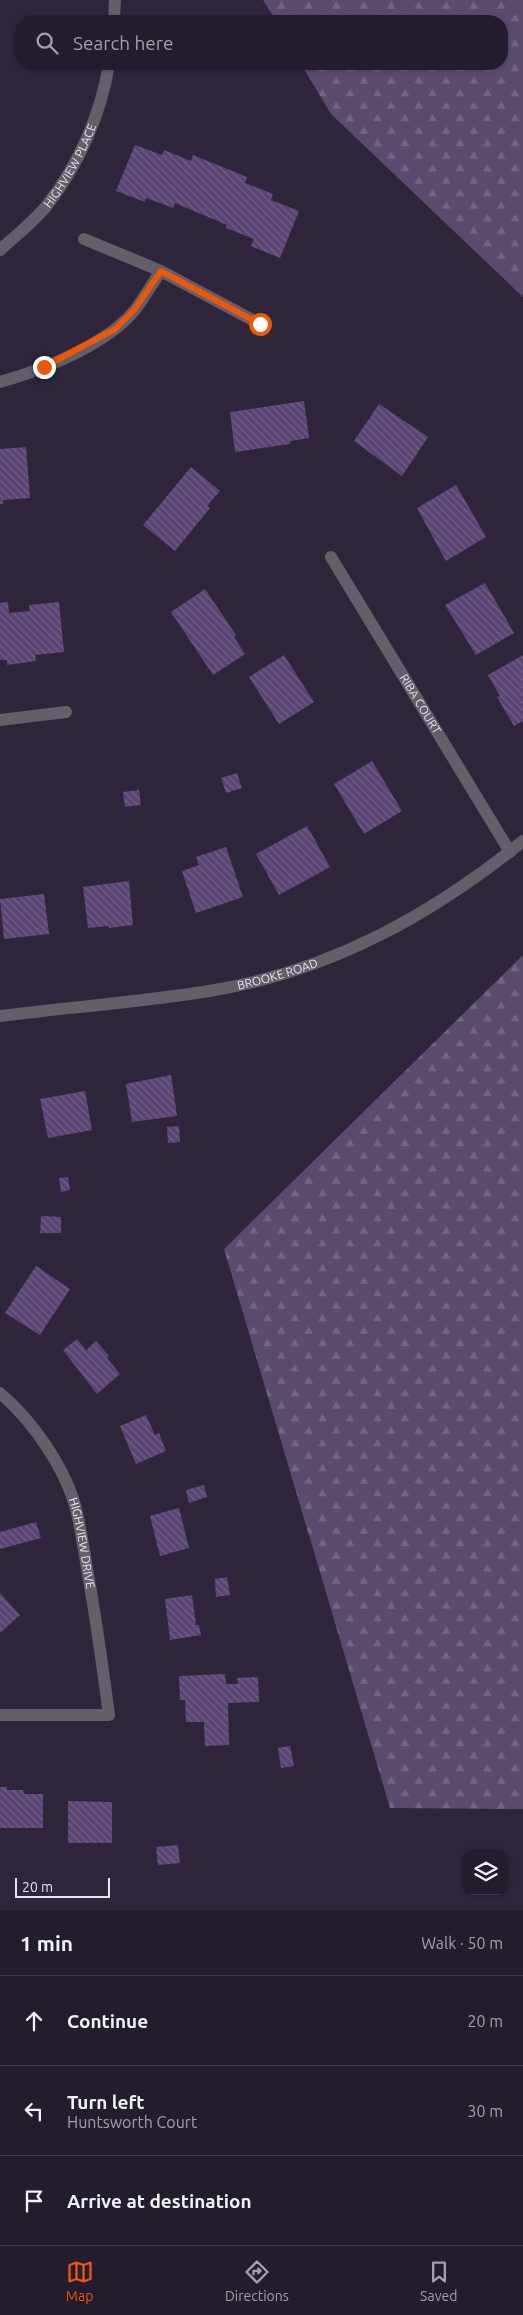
<!DOCTYPE html>
<meta charset="utf-8">
<style>
body{margin:0;font-family:Ubuntu,sans-serif;background:#2a2534;color:#f1f3f6}
.controls{position:absolute;right:15px;bottom:15px;display:grid;overflow:hidden;border-radius:10px;box-shadow:0 1px 4px #0004}
.controls button{width:45px;height:45px;display:grid;place-items:center;padding:0;border:0;border-bottom:1px solid #3f3a48;background:#221c2c;color:#f1f3f6;font:25px sans-serif}
.scale{position:absolute;left:15px;bottom:12px;width:95px;box-sizing:border-box;padding-left:5px;border:2px solid #eae4f2;border-top:0;font-size:14px;line-height:18px;white-space:nowrap;color:#eae4f2;-webkit-text-stroke:4px #2e253a;paint-order:stroke}
.stop{position:absolute;width:15px;height:15px;margin:-11px;border:4px solid #ea580c;border-radius:50%;background:#fff}
.stop.end{background:#ea580c;border-color:#fff;box-shadow:0 1px 5px #0008}
.list{margin:0;padding:0;list-style:none}
h2{display:flex;justify-content:space-between;align-items:center;height:65px;margin:0;padding:0 20px;font-size:21px}
h2 small{font-size:16px;font-weight:400;color:#a2a1a9}
.list li{display:grid;grid-template-columns:32px 1fr auto;gap:15px;align-items:center;box-sizing:border-box;height:90px;padding:0 20px;border-top:1px solid #3f3a48}
.list b{display:block;font-size:19px;white-space:nowrap}
.list p{margin:0;font-size:16px;white-space:nowrap;color:#a2a1a9}
.list em{font-size:16px;font-style:normal;color:#a2a1a9}
.icon{flex:none;width:28px;height:28px;fill:none;stroke:currentColor;stroke-width:2;stroke-linecap:round;stroke-linejoin:round}
.map{position:relative;flex:none;width:523px;height:1910px;overflow:hidden}
.search{position:absolute;background:#221c2c;box-shadow:0 1px 4px #0004;left:15px;right:15px;top:15px;height:55px;display:flex;align-items:center;gap:12px;box-sizing:border-box;padding:0 18px;border-radius:20px;color:#a2a1a9;font-size:19px}
.sheet{height:335px;background:#221c2c}
nav{display:flex;justify-content:space-around;align-items:center;box-sizing:border-box;height:70px;border-top:1px solid #3f3a48;background:#221c2c;font-size:14px;color:#a2a1a9}
nav a{display:grid;justify-items:center;gap:2px}
nav .on{color:#ea580c}
.map>svg:first-child{display:block}
</style>
<div class="map">
<svg width="523" height="1910" viewBox="0 0 523 1910">
<defs>
<pattern id="forest-firs" width="22" height="20" patternUnits="userSpaceOnUse" patternTransform="scale(1.25)"><rect width="22" height="20" fill="#5a4b6c"/><path d="M5 1l3.5 6h-7zM16 11l3.5 6h-7z" fill="#726581"/></pattern>
<pattern id="building-back-hatch" width="6" height="6" patternUnits="userSpaceOnUse" patternTransform="scale(1.25)"><rect width="6" height="6" fill="#5a4474"/><path d="M-1 5l2 2M0 0l6 6M5-1l2 2" fill="none" stroke="#725f88"/></pattern>
</defs>
<rect width="100%" height="100%" fill="#2e253a"/>
<g fill="url(#forest-firs)">
<path d="M263,0H523V297L331,114L301,64H502V21H276Z"/>
<path d="M523,955V1809L390,1808L224,1249Z"/>
</g>
<g fill="url(#building-back-hatch)">
<path d="M135,145L162,155L164,150L191,161L193,155L247,177L245,183L273,194L271,200L299,211L280,258L251,246L254,239L226,228L227,225L175,203L173,208L146,198L145,202L116,191Z"/>
<path d="M304,401L309,438L290,441V444L235,452L230,412Z"/>
<path d="M379,404L428,437L402,476L354,441Z"/>
<path d="M26,447L30,498L3,500V504H0V449Z"/>
<path d="M191,467L220,491L207,506L210,508L175,551L143,525Z"/>
<path d="M456,485L486,537L446,561L417,508Z"/>
<path d="M485,583L514,633L476,655L445,605Z"/>
<path d="M205,589L236,635L234,637L245,654L213,675L171,612Z"/>
<path d="M8,602L9,613L30,611L29,605L59,602L64,652L35,655L36,661L7,665V660H0V603Z"/>
<path d="M284,655L314,702L279,724L249,677Z"/>
<path d="M523,655V721L514,726L497,697L500,696L488,675Z"/>
<path d="M372,761L402,811L364,834L334,784Z"/>
<path d="M237,773L242,788L226,793L221,778Z"/>
<path d="M139,790L141,805L125,807L123,792Z"/>
<path d="M307,826L330,867L279,895L256,854Z"/>
<path d="M226,847L243,897L196,913L182,871L199,865L196,857Z"/>
<path d="M129,881L133,925L109,928V926L88,928L83,887Z"/>
<path d="M44,894L49,934L4,939L0,899Z"/>
<path d="M171,1075L177,1116L132,1122L126,1084Z"/>
<path d="M85,1091L92,1130L48,1138L40,1099Z"/>
<path d="M179,1126L180,1142L168,1143L167,1127Z"/>
<path d="M68,1177L70,1190L61,1192L59,1178Z"/>
<path d="M41,1216L61,1217V1233H40Z"/>
<path d="M36,1266L70,1289L40,1335L5,1313Z"/>
<path d="M77,1339L86,1350L96,1341L109,1356L107,1358L120,1374L97,1394L63,1350Z"/>
<path d="M146,1415L155,1435L159,1433L166,1451L136,1464L120,1426Z"/>
<path d="M204,1485L207,1497L189,1503L186,1490Z"/>
<path d="M179,1508L189,1548L160,1556L150,1516Z"/>
<path d="M36,1522L41,1538L0,1549V1532Z"/>
<path d="M227,1577L230,1595L216,1597L215,1579Z"/>
<path d="M0,1593L20,1615L0,1633Z"/>
<path d="M192,1595L196,1625H199L201,1635L170,1640L165,1599Z"/>
<path d="M225,1674L226,1684H238L237,1678L258,1677L259,1702L228,1703L229,1745L205,1746L204,1722H186L185,1700H180L179,1676Z"/>
<path d="M290,1746L294,1766L281,1768L278,1748Z"/>
<path d="M0,1787H7V1790H23L24,1794H43V1828H0Z"/>
<path d="M68,1801L112,1802V1843H68Z"/>
<path d="M178,1845L180,1863L158,1865L156,1847Z"/>
</g>
<g fill="none" stroke-linecap="round" stroke-linejoin="round">
<g stroke="#635e69" stroke-width="12">
<path d="M114,21L115,0"/>
<path d="M84,239L161,271L260,324"/>
<path id="s1" d="M0,250C16,235 35,221 48,204C79,164 101,114 109,64"/>
<path d="M0,382C43,370 106,345 135,310C144,298 152,284 161,271"/>
<path id="s2" d="M331,557L510,852"/>
<path d="M0,720L66,712"/>
<path id="s3" d="M0,1016C71,1007 144,1002 215,990C332,970 431,915 523,841"/>
<path id="s4" d="M0,1393C33,1421 67,1470 77,1513C82,1535 85,1558 89,1580C97,1625 103,1670 109,1715H0"/>
</g>
</g>
<g fill="none" stroke-linecap="round" stroke-linejoin="round">
<path stroke="#ea580c" stroke-width="6" d="M44,367L115,329L134,310L161,271L260,324"/>
</g>
<g text-anchor="middle" stroke-width="5" stroke-linejoin="round" paint-order="stroke">
<g font-size="12" fill="#eae4f2" stroke="#2e253a">
<text dy="4" stroke="none"><textPath href="#s1" startOffset="111">HIGHVIEW PLACE</textPath></text>
<text dy="4" stroke="none"><textPath href="#s2" startOffset="172">RIBA COURT</textPath></text>
<text dy="4" stroke="none"><textPath href="#s3" startOffset="281">BROOKE ROAD</textPath></text>
<text dy="4" stroke="none"><textPath href="#s4" startOffset="175">HIGHVIEW DRIVE</textPath></text>
</g>
</g>
</svg>
<div class="controls">
<button><svg class="icon" aria-label="layers" viewBox="0 0 24 24"><path d="M12 4l9 5-9 5-9-5zM3 14l9 5 9-5"/></svg></button>
</div>
<div class="scale">20 m</div>
<div class="stop" style="left:260px;top:324px"></div>
<div class="stop end" style="left:44px;top:367px"></div>
<div class="search"><svg class="icon" aria-label="search" viewBox="0 0 24 24"><circle cx="10" cy="10" r="6"/><path d="M15 15l6 6"/></svg>Search here</div>
</div>
<section class="sheet">
<h2>1 min<small>Walk · 50 m</small></h2>
<ul class="list">
<li><svg class="icon" aria-label="ahead" viewBox="0 0 24 24"><path d="M12 20V5M6 11l6-6 6 6"/></svg><div><b>Continue</b></div><em>20 m</em></li>
<li><svg class="icon" aria-label="left" viewBox="0 0 24 24"><path d="M17 20v-9H6M10 6l-5 5 5 5"/></svg><div><b>Turn left</b><p>Huntsworth Court</p></div><em>30 m</em></li>
<li><svg class="icon" aria-label="arrive" viewBox="0 0 24 24"><path d="M6 21V4h12l-3 4 3 4H6"/></svg><div><b>Arrive at destination</b></div></li>
</ul>
</section>
<nav>
<a class="on"><svg class="icon" aria-label="map" viewBox="0 0 24 24"><path d="M3 6l6-2 6 2 6-2v14l-6 2-6-2-6 2zM9 4v14M15 6v14"/></svg>Map</a>
<a><svg class="icon" aria-label="directions" viewBox="0 0 24 24"><path d="M12 3l9 9-9 9-9-9zM9 14v-3h6M13 9l2 2-2 2"/></svg>Directions</a>
<a><svg class="icon" aria-label="saved" viewBox="0 0 24 24"><path d="M7 4h10v16l-5-4-5 4z"/></svg>Saved</a>
</nav>
